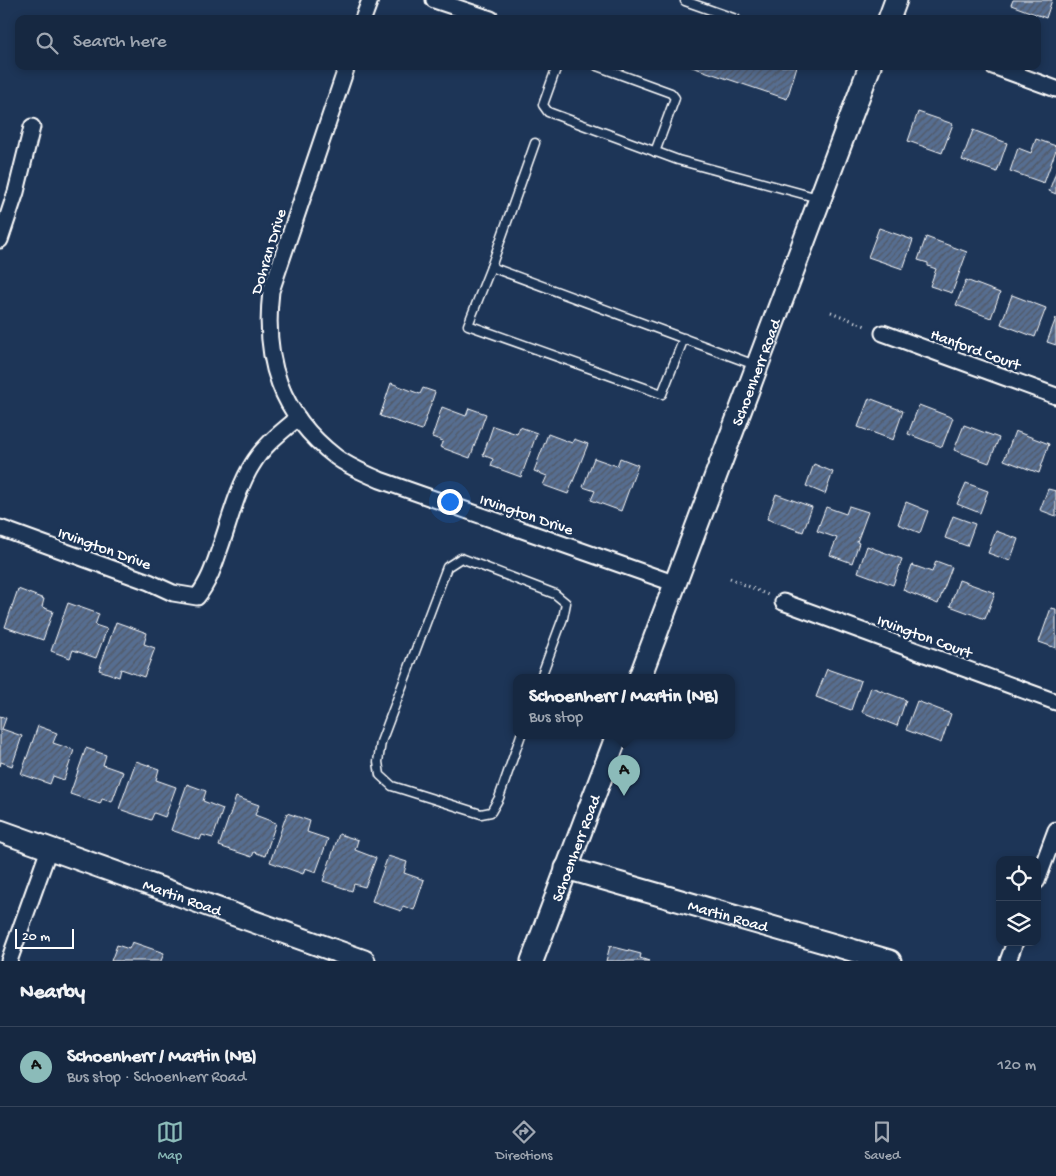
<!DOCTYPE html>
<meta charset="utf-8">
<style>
body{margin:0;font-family:"Gochi Hand",sans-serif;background:#1f3048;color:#f1f3f6}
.controls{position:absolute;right:15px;bottom:15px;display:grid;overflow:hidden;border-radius:10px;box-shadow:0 2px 8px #0003}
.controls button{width:45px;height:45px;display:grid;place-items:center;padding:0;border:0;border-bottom:1px solid #35445a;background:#162841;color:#f1f3f6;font:25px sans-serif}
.scale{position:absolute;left:15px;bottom:12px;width:59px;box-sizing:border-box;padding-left:5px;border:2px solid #fff;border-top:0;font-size:14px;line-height:18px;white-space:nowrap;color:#fff;-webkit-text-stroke:4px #1d3557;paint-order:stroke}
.you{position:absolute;left:449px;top:501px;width:18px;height:18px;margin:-12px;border:4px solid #fff;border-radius:50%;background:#1a73e8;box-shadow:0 0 0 8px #1a73e833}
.badge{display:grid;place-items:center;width:32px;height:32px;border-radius:50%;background:#8bbbb9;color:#111;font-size:16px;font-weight:700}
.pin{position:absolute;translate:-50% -41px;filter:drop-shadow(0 1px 2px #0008)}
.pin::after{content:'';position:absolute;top:26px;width:18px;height:15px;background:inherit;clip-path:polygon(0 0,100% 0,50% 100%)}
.popup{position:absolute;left:513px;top:674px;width:222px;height:65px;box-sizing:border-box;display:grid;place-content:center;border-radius:10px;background:#162841;filter:drop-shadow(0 1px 4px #0005);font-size:16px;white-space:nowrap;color:#9ea6b1}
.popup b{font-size:19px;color:#f1f3f6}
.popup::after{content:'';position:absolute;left:50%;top:100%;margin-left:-10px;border:10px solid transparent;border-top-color:#162841}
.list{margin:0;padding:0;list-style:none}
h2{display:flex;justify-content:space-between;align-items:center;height:65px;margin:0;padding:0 20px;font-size:21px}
h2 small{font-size:16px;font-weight:400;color:#9ea6b1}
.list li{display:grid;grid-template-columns:32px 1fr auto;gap:15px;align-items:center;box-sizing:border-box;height:80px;padding:0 20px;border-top:1px solid #35445a}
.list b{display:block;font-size:19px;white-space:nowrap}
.list p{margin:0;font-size:16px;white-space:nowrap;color:#9ea6b1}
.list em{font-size:16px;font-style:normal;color:#9ea6b1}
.icon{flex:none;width:28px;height:28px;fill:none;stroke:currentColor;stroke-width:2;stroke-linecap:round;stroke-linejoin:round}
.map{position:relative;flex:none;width:1056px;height:961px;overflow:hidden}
.search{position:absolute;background:#162841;box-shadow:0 2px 8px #0003;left:15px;right:15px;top:15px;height:55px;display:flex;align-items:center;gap:12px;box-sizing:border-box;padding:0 18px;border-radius:10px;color:#9ea6b1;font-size:19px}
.sheet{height:145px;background:#162841}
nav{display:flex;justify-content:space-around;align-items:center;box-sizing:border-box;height:70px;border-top:1px solid #35445a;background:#162841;font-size:14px;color:#9ea6b1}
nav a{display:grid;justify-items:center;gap:2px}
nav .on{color:#8bbbb9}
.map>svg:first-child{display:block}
</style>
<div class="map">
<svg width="1056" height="961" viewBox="0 0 1056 961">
<defs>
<pattern id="building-hatch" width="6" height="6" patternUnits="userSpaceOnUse" patternTransform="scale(1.25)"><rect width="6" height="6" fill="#576e91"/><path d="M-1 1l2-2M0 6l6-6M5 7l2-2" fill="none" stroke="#505864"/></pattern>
</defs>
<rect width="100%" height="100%" fill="#1d3557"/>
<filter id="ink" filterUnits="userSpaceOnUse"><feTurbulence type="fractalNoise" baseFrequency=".02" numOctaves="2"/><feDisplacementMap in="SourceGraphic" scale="10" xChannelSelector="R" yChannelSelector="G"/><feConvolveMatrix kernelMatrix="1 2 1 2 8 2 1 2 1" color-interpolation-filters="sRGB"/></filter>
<g filter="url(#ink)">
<g fill="url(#building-hatch)" stroke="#fff">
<path d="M1013,0H1052L1046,18L1011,5Z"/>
<path d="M689,66H797L787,99Z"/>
<path d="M918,112L953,124L942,153L908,141Z"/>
<path d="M973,130L1007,143L997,172L962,160Z"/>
<path d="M1036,139L1056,146V150L1044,183L1010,171L1018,148L1031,153Z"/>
<path d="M1056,172V194L1049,191Z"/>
<path d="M879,228L913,240L903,269L868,257Z"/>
<path d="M926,237L967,252L952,293L930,286L936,269L928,266V263L918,260Z"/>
<path d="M966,280L1000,293L991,318L956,305Z"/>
<path d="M1012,295L1046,308L1035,337L1001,324Z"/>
<path d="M1056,318V345L1047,342Z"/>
<path d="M391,383L420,394L423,388L435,392L422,430L380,416Z"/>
<path d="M869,398L903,411L893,440L858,427Z"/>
<path d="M919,405L953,418L942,447L908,434Z"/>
<path d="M442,407L466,416L469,408L486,414L470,458L440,447L443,441L432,437Z"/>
<path d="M964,425L999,438L989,463L954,450Z"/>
<path d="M493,426L517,434L520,427L537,433L521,477L491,466L493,459L483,455Z"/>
<path d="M1015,431L1049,444L1039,473L1004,460Z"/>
<path d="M548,434L572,443L574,439L588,444L568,494L543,485L547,476L534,471Z"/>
<path d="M594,458L617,466L620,458L638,465L621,511L591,500L595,491L583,487Z"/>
<path d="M814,464L833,472L825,494L806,486Z"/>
<path d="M966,483L988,491L980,513L957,504Z"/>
<path d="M1048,489L1056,491V516L1040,510Z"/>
<path d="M776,494L812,507L803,532L767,519Z"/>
<path d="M906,502L928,511L920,533L898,524Z"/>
<path d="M849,506L868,512L857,542L859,543L852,563L830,555L837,538L817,531L826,507L846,514Z"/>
<path d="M953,516L975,524L967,546L945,538Z"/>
<path d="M996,531L1018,539L1010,561L988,553Z"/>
<path d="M867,546L902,559L893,585L858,572Z"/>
<path d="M936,561L952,567L938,604L903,590L912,565L932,572Z"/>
<path d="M959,580L995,593L985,619L950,606Z"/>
<path d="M18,589L44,599L42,607L53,611L43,640L5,627Z"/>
<path d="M68,603L99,614L95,625L107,629L96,658L73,650L70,658L51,651Z"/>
<path d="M1051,608L1056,609V648L1039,642Z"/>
<path d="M116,622L147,633L144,644L155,648L144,677L121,669L119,677L99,670Z"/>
<path d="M827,669L861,681L851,710L816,697Z"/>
<path d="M871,687L906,700L897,726L862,712Z"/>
<path d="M917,701L951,714L941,743L906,730Z"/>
<path d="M0,716L6,718L2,729L22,736L12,766L1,762L0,766Z"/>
<path d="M38,726L57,733L53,743L74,750L64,780L53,776L50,784L21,774Z"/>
<path d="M86,748L106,755L103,765L123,772L112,802L102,799L100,804L70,794Z"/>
<path d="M136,761L159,769L156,780L176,787L165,817L154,813L151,820L119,809Z"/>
<path d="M187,784L206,791L203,801L223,809L213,838L202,835L200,840L171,830Z"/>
<path d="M236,797L259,805L255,815L276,823L265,856L254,852L252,857L219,846Z"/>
<path d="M287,813L310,821L307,832L328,839L316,872L305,868L303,874L270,862Z"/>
<path d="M339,834L358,840L355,850L376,858L365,887L354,884L352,891L323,881Z"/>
<path d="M388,856L407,862L404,873L424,880L414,910L403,906L401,911L372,901Z"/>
<path d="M132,942L164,953L161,961H111L117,945L129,949Z"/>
<path d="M610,946L641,954L640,958L649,961H606Z"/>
</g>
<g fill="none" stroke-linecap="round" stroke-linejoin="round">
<g stroke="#fff" stroke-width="11">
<g id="lane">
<path d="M685,1L736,19"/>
<path d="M557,66L543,105L548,112L678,160L818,198"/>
<path d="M597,66L671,93L675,98L655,152"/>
<path d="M535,143L491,267L755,365"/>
<path d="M491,267L468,325L662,394L684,338"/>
<path d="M521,735L499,798L491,812L481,814L392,786L380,775L378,762L381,742L447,567L461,558L555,594L566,603L563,618L541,677"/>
</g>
</g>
<g stroke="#fff" stroke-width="19">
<g id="street">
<path d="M434,0L491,19"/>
<path d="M363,19L370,0"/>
<path d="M347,66L271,291C263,359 280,414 336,457C349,467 365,473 380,480L676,584"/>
<path d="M993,66L1056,89"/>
<path d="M0,240L16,192L32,127"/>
<path d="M883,333L1056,396"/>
<path d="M0,528L149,582L173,593L197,597C209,582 214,566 220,548C229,523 238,487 252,465C263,446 281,432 298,418"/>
<path d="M783,602L1056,702"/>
<path d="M1037,881L1056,830"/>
<path d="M9,961L49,849"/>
<path d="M1008,961L1015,942"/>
</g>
</g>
<g stroke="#fff" stroke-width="25">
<g id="secondary">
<path d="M889,19L896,0"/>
<path id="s1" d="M640,677L870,66"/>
<path id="s2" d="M0,831L364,961"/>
<path id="s3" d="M566,868L890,961"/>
<path id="s4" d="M532,961L617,735"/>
</g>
</g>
<g stroke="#fff" stroke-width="3" stroke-dasharray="1 4" stroke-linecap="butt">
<path d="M831,312L868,327"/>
<path d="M730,578L768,595"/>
</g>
<use href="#lane" stroke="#1d3557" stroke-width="8"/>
<use href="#street" stroke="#1d3557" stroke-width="15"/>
<use href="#secondary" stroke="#1d3557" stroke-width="21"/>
</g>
</g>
<g text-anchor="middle" stroke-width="5" stroke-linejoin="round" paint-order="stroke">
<g font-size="16" fill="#fff" stroke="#1d3557">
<text transform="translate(267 251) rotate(-73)" y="6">Dohran Drive</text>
<text transform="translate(976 348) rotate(20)" y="6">Hanford Court</text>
<text dy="6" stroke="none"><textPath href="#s1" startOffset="326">Schoenherr Road</textPath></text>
<text transform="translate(527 513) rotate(19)" y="6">Irvington Drive</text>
<text transform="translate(105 547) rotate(20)" y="6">Irvington Drive</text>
<text transform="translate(925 635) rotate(20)" y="6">Irvington Court</text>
<text dy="6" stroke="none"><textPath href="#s4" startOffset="121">Schoenherr Road</textPath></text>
<text dy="6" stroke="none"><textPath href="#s2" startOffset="194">Martin Road</textPath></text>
<text dy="6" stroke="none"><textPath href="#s3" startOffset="169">Martin Road</textPath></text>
</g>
</g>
</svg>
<div class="controls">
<button><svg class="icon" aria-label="locate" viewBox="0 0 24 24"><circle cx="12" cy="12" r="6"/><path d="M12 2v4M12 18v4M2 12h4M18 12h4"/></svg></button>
<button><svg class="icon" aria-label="layers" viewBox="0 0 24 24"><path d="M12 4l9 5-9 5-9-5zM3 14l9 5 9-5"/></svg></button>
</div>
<div class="scale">20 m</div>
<div class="you"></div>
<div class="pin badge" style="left:624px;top:796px">A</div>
<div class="popup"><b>Schoenherr / Martin (NB)</b>Bus stop</div>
<div class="search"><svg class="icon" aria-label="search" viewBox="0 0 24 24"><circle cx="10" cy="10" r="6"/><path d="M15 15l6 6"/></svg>Search here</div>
</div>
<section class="sheet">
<h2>Nearby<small></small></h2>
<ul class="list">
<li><span class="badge">A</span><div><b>Schoenherr / Martin (NB)</b><p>Bus stop · Schoenherr Road</p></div><em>120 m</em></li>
</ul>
</section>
<nav>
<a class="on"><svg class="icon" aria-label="map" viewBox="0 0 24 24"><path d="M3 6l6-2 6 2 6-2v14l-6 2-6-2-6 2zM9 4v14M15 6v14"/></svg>Map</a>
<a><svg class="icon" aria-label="directions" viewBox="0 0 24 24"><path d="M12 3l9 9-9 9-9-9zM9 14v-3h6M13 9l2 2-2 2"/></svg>Directions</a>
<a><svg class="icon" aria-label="saved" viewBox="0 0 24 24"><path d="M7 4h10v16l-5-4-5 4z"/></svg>Saved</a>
</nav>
